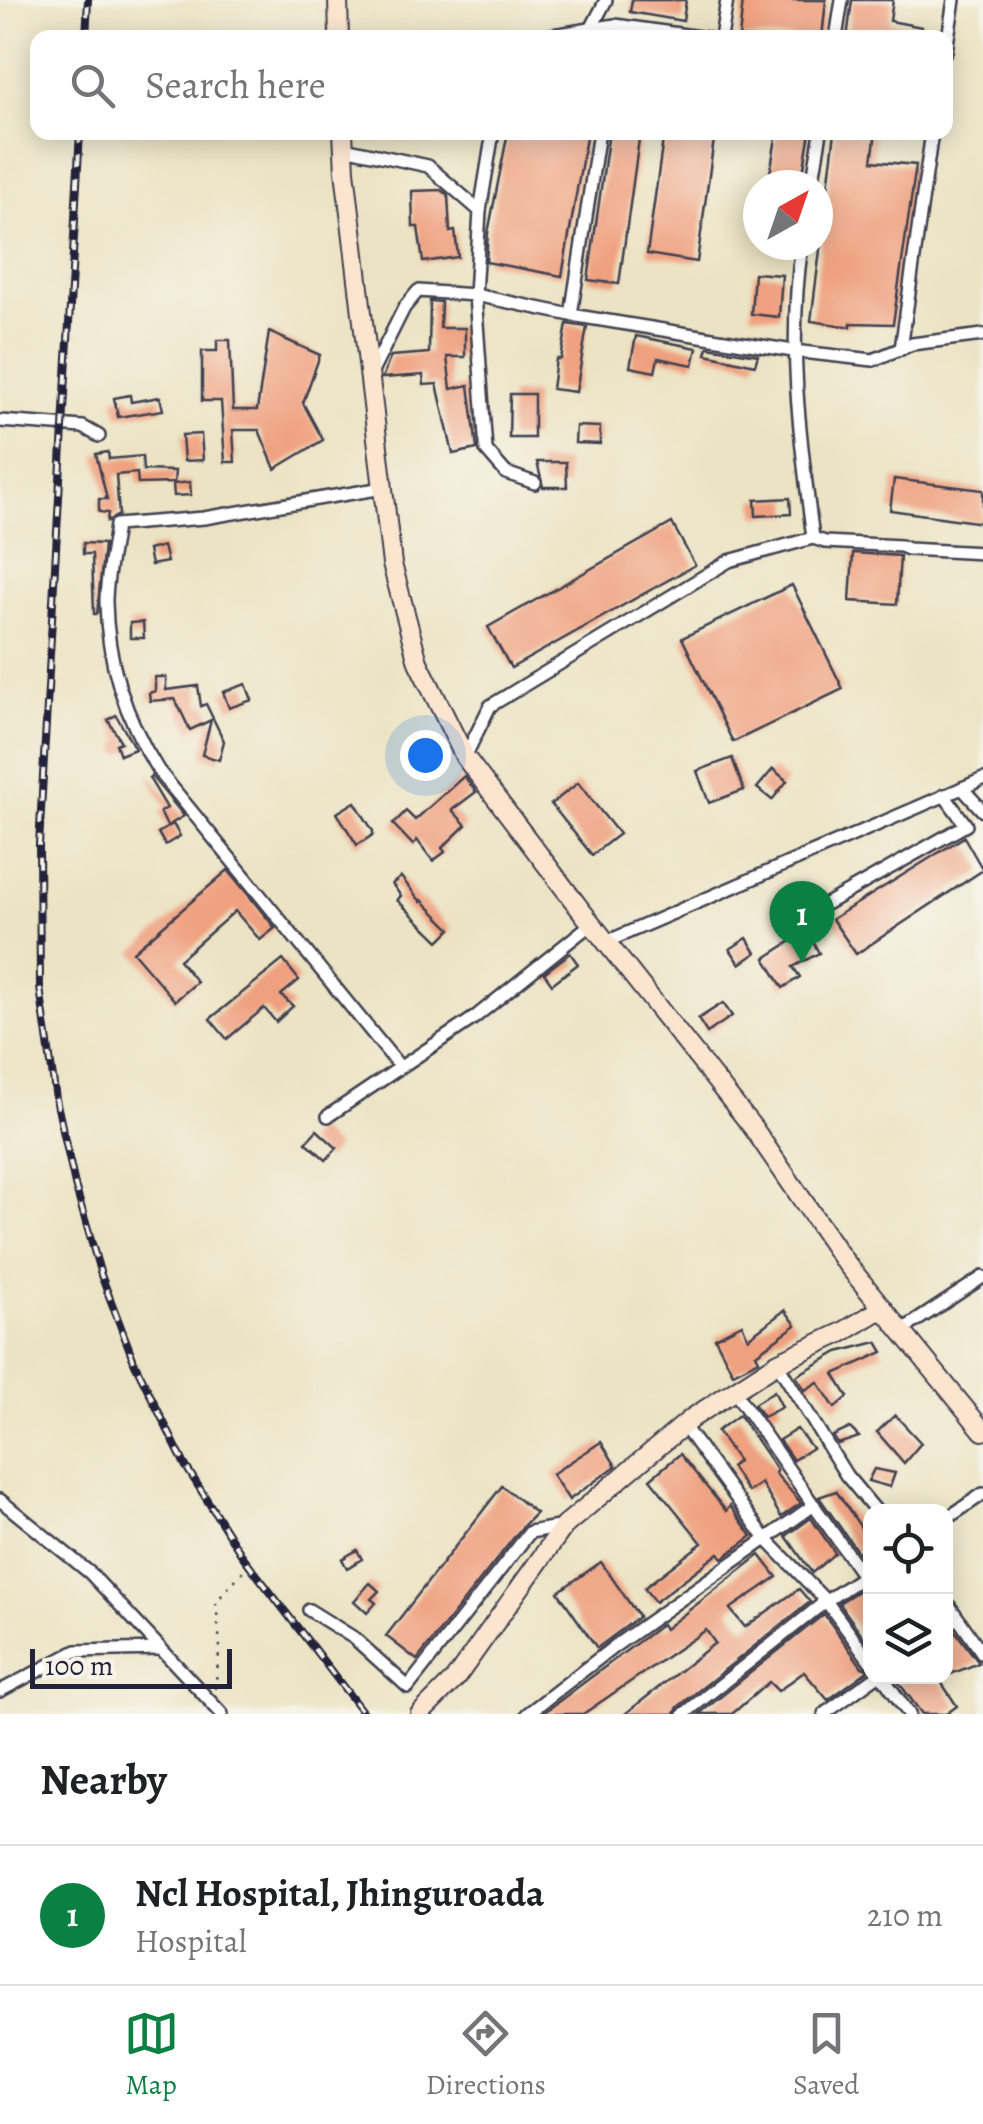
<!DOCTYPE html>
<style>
body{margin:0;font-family:Alegreya,serif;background:#f2f2f2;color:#202124}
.controls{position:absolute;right:30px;bottom:30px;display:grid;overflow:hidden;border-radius:20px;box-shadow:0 5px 25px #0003}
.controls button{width:90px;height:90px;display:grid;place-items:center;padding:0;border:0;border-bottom:2px solid #e0e0e0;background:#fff;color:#202124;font:50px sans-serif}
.compass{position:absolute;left:743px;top:170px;width:90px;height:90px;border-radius:50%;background:#fff;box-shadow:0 5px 25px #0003;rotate:40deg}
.scale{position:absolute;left:30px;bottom:25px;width:202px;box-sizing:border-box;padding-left:10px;border:5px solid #22223b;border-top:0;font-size:28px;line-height:35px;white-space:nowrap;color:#22223b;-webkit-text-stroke:8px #f7f3e8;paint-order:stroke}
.you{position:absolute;left:425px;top:755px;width:35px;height:35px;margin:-25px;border:8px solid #fff;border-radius:50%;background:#1a73e8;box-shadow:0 0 0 15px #1a73e833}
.badge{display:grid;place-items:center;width:65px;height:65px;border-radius:50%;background:#0b8043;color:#fff;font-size:32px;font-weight:700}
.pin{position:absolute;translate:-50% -82px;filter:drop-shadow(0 2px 5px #0008)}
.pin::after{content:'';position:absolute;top:52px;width:35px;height:30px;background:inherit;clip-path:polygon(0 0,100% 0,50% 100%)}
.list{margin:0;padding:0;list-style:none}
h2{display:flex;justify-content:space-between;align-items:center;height:130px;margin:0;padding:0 40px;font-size:42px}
h2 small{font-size:32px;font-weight:400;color:#757577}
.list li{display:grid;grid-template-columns:65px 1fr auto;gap:30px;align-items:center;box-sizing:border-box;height:140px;padding:0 40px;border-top:2px solid #e0e0e0}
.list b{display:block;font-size:38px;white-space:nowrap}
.list p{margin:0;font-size:32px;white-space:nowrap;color:#757577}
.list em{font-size:32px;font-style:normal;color:#757577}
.icon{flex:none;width:55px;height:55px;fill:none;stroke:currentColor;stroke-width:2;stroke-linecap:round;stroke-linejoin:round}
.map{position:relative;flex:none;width:983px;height:1714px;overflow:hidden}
.search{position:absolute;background:#fff;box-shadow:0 5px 25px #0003;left:30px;right:30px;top:30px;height:110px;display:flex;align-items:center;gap:25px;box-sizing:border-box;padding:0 35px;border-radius:20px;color:#757577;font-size:38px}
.sheet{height:270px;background:#fff}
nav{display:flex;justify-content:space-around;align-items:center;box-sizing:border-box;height:140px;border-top:2px solid #e0e0e0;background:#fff;font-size:28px;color:#757577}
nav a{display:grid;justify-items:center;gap:5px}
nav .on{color:#0b8043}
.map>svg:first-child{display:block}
</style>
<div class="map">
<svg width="983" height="1714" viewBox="0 0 983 1714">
<rect width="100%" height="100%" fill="#f7f3e8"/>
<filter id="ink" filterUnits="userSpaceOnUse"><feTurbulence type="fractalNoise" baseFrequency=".01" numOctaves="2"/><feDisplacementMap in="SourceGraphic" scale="20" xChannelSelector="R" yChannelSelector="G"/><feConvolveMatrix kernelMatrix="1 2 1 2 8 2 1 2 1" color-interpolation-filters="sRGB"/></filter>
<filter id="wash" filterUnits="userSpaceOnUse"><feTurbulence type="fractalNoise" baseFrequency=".0048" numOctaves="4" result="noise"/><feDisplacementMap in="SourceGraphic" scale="40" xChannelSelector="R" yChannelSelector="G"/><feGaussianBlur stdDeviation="2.25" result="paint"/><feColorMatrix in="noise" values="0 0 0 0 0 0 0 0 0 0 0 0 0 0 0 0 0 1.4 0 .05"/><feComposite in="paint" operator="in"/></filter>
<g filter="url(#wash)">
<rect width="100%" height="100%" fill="#ebe3c3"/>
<g id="blocks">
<g fill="#efa07f">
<path d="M632,0H686L683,21L630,12Z"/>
<path d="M743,0H826L822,38H739Z"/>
<path d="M852,0H893L890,21L922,27L920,38H847Z"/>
<path d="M508,132H587L562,276L486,262L488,233Z"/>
<path d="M609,132H640L619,284L588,280Z"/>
<path d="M664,132H715L697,262L647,254Z"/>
<path d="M777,132H810L801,185H768Z"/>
<path d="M835,132H876L872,161L916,165L893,324L851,323V327L811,321Z"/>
<path d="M441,190L448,195L450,232L455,231L458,257L423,262L418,227H413L412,191Z"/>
<path d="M754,273L782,275L779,317L751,314Z"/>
<path d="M430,301L441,302L440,328H465V357H447L451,389L469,385L477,449L453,454L437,384L424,385L423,375L382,378L391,356L429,353Z"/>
<path d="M567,324L587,327L576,392L552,389L556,359H561Z"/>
<path d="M269,332L320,355L303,403L323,440L275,469L259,430H233L235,462H225L221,401H202V351H217V340H230L233,410H257Z"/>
<path d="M636,336L697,348L693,365L658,358L655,372L630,367Z"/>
<path d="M708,347L758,355L755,365L706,354Z"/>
<path d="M510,394H534V438H509Z"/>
<path d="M130,395L131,402L160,397L163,410L118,417L114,398Z"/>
<path d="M576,426L600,427V444L575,443Z"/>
<path d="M201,434L203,460L184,461L182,435Z"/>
<path d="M108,452L109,459L142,456L143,470L175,471L174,483L138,484L137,473L116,475L119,515L107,521L108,513L99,512V499H107L96,454Z"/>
<path d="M537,462H566L567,487H543Z"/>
<path d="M894,479L983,490V523L890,510Z"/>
<path d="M190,482L191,495L174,496L173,484Z"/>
<path d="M790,498L791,514L756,516L755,500Z"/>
<path d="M672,523L695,565L511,668L488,627Z"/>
<path d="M83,543L104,544L97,614H94L92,554H83Z"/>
<path d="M163,546L167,562L151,565L148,550Z"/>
<path d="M853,553L900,556L897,604L850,601Z"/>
<path d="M792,585L843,689L733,742L682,638Z"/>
<path d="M143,622L144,638H130V623Z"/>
<path d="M155,677H166V690L198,686L201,706L206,704L224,741L219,760L202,755L211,720L190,730L175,699L150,701L149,693L155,691Z"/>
<path d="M246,684L252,700L229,708L223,692Z"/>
<path d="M116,715L135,749L120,755L116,744L121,742L108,720Z"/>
<path d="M732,758L744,790L709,803L697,771Z"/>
<path d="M773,769L787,781L772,800L757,788Z"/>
<path d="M151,776L184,816L167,826L160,812L167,808L149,778Z"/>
<path d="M464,776L476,792L452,810L466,825L442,848L445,852L433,861L417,840L413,845L393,824L406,811L415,820Z"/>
<path d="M578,783L619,834L592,855L551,804Z"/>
<path d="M355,802L373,831V835L357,845L337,813Z"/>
<path d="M173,824L180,836L165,845L158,833Z"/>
<path d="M964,837L983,870L856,954L832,919Z"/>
<path d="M228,870L275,928L260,940L235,911L179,960L197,982L175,1001L133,952Z"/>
<path d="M401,877L421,902L422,900L451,929L439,941L397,900L401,896L392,884Z"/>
<path d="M807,931L819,953L793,967L800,977L783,988L765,958Z"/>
<path d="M747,938L756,953L740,964L730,949Z"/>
<path d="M570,953L578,964L552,984L544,973Z"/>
<path d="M283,960L299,980L281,995L293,1006L276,1022L264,1008L227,1039L210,1019Z"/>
<path d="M723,1003L732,1016L707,1033L698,1019Z"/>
<path d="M317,1130L337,1148L326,1160L306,1142Z"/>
<path d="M785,1310L796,1325L756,1354L759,1360L733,1373L715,1338L742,1324L748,1338Z"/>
<path d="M877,1342L883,1352L834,1374L848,1397L835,1408L818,1382L805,1390L796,1376L838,1352Z"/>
<path d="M774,1391L782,1407L763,1417L754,1404Z"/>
<path d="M739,1415L777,1470L775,1473L801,1503L781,1517L761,1483L748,1492L731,1467L738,1461L717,1431Z"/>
<path d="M895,1415L921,1443L904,1463L877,1432Z"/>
<path d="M850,1428L859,1437L838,1444L833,1436Z"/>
<path d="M797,1429L812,1448L793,1460L779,1440Z"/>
<path d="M601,1442L616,1466L569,1500L552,1474Z"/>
<path d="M680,1454L726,1511L730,1506L752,1536L723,1558L719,1553L655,1602L644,1588L702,1543L650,1479Z"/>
<path d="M874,1469L895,1473L890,1487L868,1481Z"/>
<path d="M502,1486L536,1513L523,1526L417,1660L386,1636Z"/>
<path d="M836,1491L862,1529L865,1528L870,1535V1563L866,1564L819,1497Z"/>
<path d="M811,1518L835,1553L812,1573L786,1536Z"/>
<path d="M357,1550L362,1559L347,1568L342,1559Z"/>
<path d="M760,1555L777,1577L730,1609L745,1627L799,1589L810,1602L678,1707L675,1714H625L715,1643L706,1630L583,1714H542L662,1624L665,1629Z"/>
<path d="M601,1562L639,1617L597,1648L558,1592Z"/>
<path d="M370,1583L379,1591L371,1599L376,1603L367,1613L354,1601Z"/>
<path d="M861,1589L870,1595V1646L839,1603Z"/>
<path d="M824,1614L862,1667L869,1670L828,1700L804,1672L778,1691L769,1682L732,1714H699Z"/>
<path d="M950,1624L979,1663L946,1676V1627Z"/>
<path d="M894,1676H937L957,1706L946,1714H922Z"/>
</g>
</g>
</g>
<g filter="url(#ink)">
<use href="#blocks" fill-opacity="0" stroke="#403f4f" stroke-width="2.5"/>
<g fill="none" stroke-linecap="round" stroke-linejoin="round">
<g stroke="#403f4f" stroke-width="16">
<g id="street">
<path d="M592,27L606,0"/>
<path d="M534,38L615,25L707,38"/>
<path d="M721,38L727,0"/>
<path d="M836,38L842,0"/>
<path d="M946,51L954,0"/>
<path d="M493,132L480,211L475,295L486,450L506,473L535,483"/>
<path d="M344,148L428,166L480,211"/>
<path d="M812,185L821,132"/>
<path d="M802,245C787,344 800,440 813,538"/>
<path d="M571,315L599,132"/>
<path d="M901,349L932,132"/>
<path d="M371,374L404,308L418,291L475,295L571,315L793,351L873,360L912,344L983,335"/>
<path d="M0,421L83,427L99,436"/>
<path d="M383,488L204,518L116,525C113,550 106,577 106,602C107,663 126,719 158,770L400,1067"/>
<path d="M465,757L490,706L729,561L813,538L825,542L901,546L908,549L983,553"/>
<path d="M962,788L983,811"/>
<path d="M796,921L966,825L944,795"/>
<path d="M606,942L983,779"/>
<path d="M328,1116L474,1018L591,924"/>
<path d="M901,1331L983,1277"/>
<path d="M777,1363L846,1475L877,1512"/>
<path d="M734,1391L870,1586"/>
<path d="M683,1425L766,1539L826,1601L870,1661"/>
<path d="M0,1500L90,1573L222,1714"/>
<path d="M946,1519L983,1494"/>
<path d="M946,1601L983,1654"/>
<path d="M309,1610L354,1638L408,1687L530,1532L564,1526"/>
<path d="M882,1676L909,1714"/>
<path d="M0,1691L76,1651L159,1649"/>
<path d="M527,1714L615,1646L814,1505"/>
<path d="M684,1714L826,1601L870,1572"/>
<path d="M824,1714L877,1676"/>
</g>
</g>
<g stroke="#403f4f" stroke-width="22">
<g id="secondary">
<path d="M338,0L339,38"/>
<path d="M343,132L345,171L392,564L418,662L465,757L580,909L754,1129L842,1258L983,1431"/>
<path d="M420,1714L455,1679L564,1526L692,1418L777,1363L843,1332L883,1308"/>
</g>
</g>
<path stroke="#403f4f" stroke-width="2.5" stroke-dasharray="2.5 8" stroke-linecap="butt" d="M215,1689L220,1645L216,1602L243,1571"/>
<use href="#street" stroke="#fff" stroke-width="11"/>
<use href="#secondary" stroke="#fbe5cf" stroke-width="18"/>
<g stroke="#22223b" stroke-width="8">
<g id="rail">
<path d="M86,38L88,0"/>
<path d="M80,132L39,845L40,988L56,1099L75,1185L101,1275L135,1364L185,1465L241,1554L364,1714"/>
</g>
</g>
<use href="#rail" stroke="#f7f3e8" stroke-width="4" stroke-dasharray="11" stroke-linecap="butt"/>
</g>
</g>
</svg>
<div class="controls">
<button><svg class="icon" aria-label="locate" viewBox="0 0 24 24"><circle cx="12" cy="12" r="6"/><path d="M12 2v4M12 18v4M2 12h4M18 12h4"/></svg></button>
<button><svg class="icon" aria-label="layers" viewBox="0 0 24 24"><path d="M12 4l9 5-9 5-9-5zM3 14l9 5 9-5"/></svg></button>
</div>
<svg class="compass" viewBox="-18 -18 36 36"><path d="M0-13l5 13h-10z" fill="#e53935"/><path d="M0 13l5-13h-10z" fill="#757577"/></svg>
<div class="scale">100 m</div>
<div class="you"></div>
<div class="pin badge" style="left:802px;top:963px">1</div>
<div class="search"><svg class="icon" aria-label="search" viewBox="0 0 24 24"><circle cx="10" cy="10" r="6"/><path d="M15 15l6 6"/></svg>Search here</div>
</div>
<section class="sheet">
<h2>Nearby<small></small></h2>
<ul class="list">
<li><span class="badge">1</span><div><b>Ncl Hospital, Jhinguroada</b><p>Hospital</p></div><em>210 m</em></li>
</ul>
</section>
<nav>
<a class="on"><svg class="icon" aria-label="map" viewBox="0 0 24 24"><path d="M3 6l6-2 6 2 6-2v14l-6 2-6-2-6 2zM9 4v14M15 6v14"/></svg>Map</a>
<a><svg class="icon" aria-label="directions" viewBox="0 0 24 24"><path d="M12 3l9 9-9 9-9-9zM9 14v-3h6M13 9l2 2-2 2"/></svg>Directions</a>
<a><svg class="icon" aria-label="saved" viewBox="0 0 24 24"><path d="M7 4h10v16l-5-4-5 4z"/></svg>Saved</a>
</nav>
